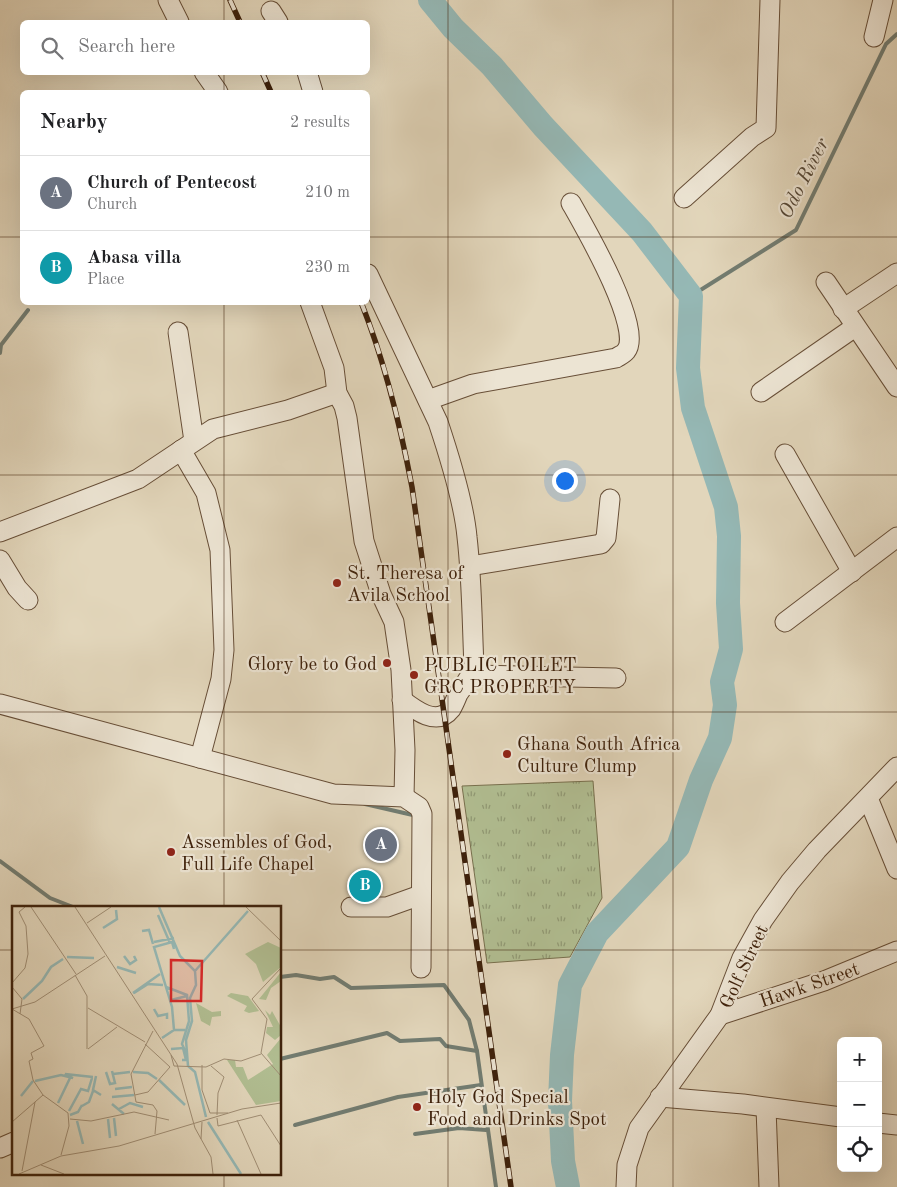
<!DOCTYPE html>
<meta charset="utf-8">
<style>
body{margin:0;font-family:"Old Standard TT",serif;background:#f6f6f6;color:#202124}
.controls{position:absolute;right:15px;bottom:15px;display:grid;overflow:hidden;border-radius:8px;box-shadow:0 5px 20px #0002}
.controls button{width:45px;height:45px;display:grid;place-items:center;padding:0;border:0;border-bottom:1px solid #e0e0e0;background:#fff;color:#202124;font:25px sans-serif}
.you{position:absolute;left:564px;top:480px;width:18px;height:18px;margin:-12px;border:4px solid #fff;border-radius:50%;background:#1a73e8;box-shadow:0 0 0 8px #1a73e833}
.badge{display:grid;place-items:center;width:32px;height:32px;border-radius:50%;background:#d93025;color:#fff;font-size:16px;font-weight:700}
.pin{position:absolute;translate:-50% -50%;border:2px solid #fff;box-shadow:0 1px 5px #0006}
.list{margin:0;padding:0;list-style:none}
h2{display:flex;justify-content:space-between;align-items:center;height:65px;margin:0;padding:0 20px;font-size:21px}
h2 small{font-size:16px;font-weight:400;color:#757577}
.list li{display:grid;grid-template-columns:32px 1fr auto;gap:15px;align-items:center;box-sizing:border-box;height:75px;padding:0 20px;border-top:1px solid #e0e0e0}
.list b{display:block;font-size:19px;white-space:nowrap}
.list p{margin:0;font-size:16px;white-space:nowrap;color:#757577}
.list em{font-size:16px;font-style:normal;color:#757577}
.icon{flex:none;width:28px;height:28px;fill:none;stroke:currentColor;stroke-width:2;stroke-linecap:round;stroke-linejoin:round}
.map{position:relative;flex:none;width:897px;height:1187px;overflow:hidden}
.search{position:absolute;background:#fff;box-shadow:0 5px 20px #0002;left:20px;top:20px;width:350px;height:55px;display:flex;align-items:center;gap:12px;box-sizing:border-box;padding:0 18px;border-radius:8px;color:#757577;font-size:19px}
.panel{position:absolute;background:#fff;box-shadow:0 5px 20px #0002;left:20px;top:90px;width:350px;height:215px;border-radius:8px}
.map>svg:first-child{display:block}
</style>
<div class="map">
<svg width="897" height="1187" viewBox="0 0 897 1187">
<defs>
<pattern id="park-tufts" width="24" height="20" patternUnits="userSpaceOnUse" patternTransform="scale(1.25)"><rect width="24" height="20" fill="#b1be92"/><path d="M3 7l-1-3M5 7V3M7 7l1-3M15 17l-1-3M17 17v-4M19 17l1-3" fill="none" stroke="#919a75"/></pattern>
</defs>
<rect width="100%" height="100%" fill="#e2d6bb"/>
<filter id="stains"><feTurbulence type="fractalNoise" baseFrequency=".004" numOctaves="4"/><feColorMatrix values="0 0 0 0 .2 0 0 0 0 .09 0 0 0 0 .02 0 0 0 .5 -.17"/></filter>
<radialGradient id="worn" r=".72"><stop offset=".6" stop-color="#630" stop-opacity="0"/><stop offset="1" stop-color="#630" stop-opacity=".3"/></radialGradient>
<path fill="url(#park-tufts)" stroke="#78704e" d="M593,781L602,898L570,957L487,963L462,786Z"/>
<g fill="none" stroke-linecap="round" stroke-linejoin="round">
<g stroke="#727c71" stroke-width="4">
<path d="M691,296L796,230L886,44L897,34"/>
<path d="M0,353L1,345L28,310"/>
<path d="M365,804L417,816"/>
<path d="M0,861L50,898L73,907"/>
<path d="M280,977L296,975L320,979L334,977L351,988L444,985L469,1020L477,1051L496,1187"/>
<path d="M280,1059L387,1033L400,1041L440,1039L446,1046L477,1051"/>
<path d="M295,1125L398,1097L481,1085"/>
<path d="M415,1134L459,1128L486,1130"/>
</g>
<path stroke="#95b8b5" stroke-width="24" d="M430,0L453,28L492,66L543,126L642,232L691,296L688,368L693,408L726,507L729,536L728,603L731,649L722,682L725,705L720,738L701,780L678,847L597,933L570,985L562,1055L560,1101L563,1161L568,1187"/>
<g stroke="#674e37" stroke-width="21">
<g id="minor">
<path d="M168,0L179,22"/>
<path d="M271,11L278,22"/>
<path d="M874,37L883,0"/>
<path d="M204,72L218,92"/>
<path d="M307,72L313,92"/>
<path d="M684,198L752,137L766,128L770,0"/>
<path d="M368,274L438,422C449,455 464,503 467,537C472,580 472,623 474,667C471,677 464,685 458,694C456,699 454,704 451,709C437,727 415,710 402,700"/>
<path d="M826,282L897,387"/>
<path d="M310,302L334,368L337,393L344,406L347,418L364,541L381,594L394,622L401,670L405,750L404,797"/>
<path d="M843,309L897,273"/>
<path d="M178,332L194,441"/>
<path d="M761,392L855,327"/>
<path d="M428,400L473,384L616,358C619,356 624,354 626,351C644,329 584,226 571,203"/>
<path d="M181,450L206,493L220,550L224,650L221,679L200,758"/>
<path d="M785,454L852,572"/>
<path d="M0,532L138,479L213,429L288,410L337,393"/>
<path d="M0,560L17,588L28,600"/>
<path d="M470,566L601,544L606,538L610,499"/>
<path d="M785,622L897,537"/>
<path d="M472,675L616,678"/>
<path d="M0,704L333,794L404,797L419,807L422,814L421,968"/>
<path d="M868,798L897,869"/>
<path d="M351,907H387L415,897H421"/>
<path d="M720,1015L824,981L897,951"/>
<path d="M660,1097L743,1104L841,1117"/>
<path d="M766,1108L769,1187"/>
<path d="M878,1123L897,1125"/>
<path d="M0,1148L14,1142"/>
<path d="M626,1187L627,1165L639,1128L720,1015L742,958L763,920L790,882L817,850L897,767"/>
</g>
</g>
<use href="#minor" stroke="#ece4d3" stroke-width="19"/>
<g stroke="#3e210b" stroke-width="5.5">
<g id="rail">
<path d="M230,0L240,22"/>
<path d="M262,72L271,92"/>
<path d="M361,302C385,362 400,424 412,487L511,1187"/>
</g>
</g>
<use href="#rail" stroke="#ece4d3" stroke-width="4" stroke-dasharray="11" stroke-linecap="butt"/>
</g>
<path fill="none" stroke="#3e210b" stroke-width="1" stroke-opacity="0.55" d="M224,0V22M448,0V1187M673,0V1187M224,72V92M0,237H22M368,237H897M224,302V907M0,475H897M0,712H897M0,950H14M280,950H897M224,1173V1187"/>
<g fill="#8f2418" stroke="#ece4d3" stroke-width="2">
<circle cx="337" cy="583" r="5"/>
<circle cx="387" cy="663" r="5"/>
<circle cx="414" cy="675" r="5"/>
<circle cx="507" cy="754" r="5"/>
<circle cx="171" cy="852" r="5"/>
<circle cx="417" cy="1107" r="5"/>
</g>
<g text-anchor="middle" stroke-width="4.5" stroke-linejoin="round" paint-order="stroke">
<g font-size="19" fill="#3e210b" stroke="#ece4d3" text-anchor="start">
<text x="347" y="579">St. Theresa of<tspan x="347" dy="22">Avila School</tspan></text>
<text x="377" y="670" text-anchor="end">Glory be to God</text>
<text x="424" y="671">PUBLIC TOILET<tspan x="424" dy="22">GRC PROPERTY</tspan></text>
<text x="517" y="750">Ghana South Africa<tspan x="517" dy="22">Culture Clump</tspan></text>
<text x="181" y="848">Assembles of God,<tspan x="181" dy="22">Full Life Chapel</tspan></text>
<text x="427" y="1103">Holy God Special<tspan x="427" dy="22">Food and Drinks Spot</tspan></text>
</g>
<g font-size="19" fill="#3e210b" stroke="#ece4d3">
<text transform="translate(743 966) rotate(-65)" y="7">Golf Street</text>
<text transform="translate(809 984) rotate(-19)" y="7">Hawk Street</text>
</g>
<g font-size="20" font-style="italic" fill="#544736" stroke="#ece4d3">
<text transform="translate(803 178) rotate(-63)" y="7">Odo River</text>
</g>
</g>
<g transform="translate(12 906)">
<rect width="269" height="269" fill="#e2d6bb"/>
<path d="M256,36L269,42V61L251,76L244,58L233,48ZM269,66V75L259,82L254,94L247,93ZM219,87L236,90L247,105L237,107L232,105L235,100L215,90ZM253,104L258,109L260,105L269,121V129L263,134L254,127L255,121H261Z" fill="#b1be92"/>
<path d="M184,97L200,106L209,105V110L200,111L198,120L189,115ZM269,132V195L244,199L215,154H223L224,161H231L236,174L261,158L255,149Z" fill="#b1be92"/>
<path fill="none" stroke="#95b8b5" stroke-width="2.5" d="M147,1L168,50L183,65L184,79L178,92L180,115L174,134L176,160L183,166L194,211M146,9L158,37M91,22L105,13L104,4M130,25L137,24L141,38M142,36L162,32M162,43L160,36L142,41L160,101L162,124M112,50L118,58L124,54L122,50M55,51L82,52M105,61L124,67M183,65L236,5M154,81L175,89L177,115L170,138L175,149M121,87L148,68M122,87L136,78L151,79M11,93L30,75L39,61L51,53M159,94L175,90M142,103L146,110L155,108V113M150,132L162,124H173M159,143L171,142L174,154H170M94,166L98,178L103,177L100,165M121,166L136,167L145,173M101,168L118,166M84,170L81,184L89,189M147,174L173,199M23,175L49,169L61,172L53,168L81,171M103,183L120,181M9,190L21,175M100,191L122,189M46,197L58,172M100,198L112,208M70,200L77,196L81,185M107,203L118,197L131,201M57,205L69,183L76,185L80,172M58,209L66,206L70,199M102,212L104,230M96,213L98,232M65,215L71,238M196,216L229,268"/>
<path fill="none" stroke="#a08e75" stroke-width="1" d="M19,1L64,68M63,1L165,158L183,222L199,251L201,268M234,1L269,35M75,17L99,1M269,62L240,93L255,113L249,147L269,170M63,69L75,90V143M0,77L13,62L16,48L14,20L7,6L13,1M0,81L10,93L8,108M76,102L133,136M0,103L17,113L32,140L19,147L21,153L17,155L21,174L31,189M0,103L23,96L93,50M141,125L119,168L124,196L141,199L145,205L143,228M76,143L105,121M159,149L162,160L194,161L212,153L229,155L249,148M190,159V184L198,207H216M199,160L212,171L206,187L205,209M31,189L56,207L57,220L49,249M123,189L136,186L158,161L133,138M205,212L206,220L249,209L269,240M58,213L79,215L122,206L157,214M225,214L249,268M0,216L31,189M189,233L190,216M29,259L52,268M10,265L23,196M7,268L49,250L107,240L230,203L269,197"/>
<path fill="#d62828" fill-opacity="0.15" stroke="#d62828" stroke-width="2.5" d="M159,54L190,55L189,95H159Z"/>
<rect width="269" height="269" fill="none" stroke="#3e210b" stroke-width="2.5"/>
</g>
<rect width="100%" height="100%" filter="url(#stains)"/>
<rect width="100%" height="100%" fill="url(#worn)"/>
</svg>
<div class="controls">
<button>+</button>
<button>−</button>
<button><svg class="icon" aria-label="locate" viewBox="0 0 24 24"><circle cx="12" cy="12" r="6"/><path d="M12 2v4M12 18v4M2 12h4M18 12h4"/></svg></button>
</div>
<div class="you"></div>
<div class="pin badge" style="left:381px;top:845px;background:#6b7280">A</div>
<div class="pin badge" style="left:365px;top:886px;background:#0f9aa8">B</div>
<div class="search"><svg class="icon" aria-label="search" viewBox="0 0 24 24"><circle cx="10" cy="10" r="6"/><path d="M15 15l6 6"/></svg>Search here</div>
<section class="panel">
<h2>Nearby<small>2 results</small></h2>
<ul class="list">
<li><span class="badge" style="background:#6b7280">A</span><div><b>Church of Pentecost</b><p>Church</p></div><em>210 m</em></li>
<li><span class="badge" style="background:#0f9aa8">B</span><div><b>Abasa villa</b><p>Place</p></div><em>230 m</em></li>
</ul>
</section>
</div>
